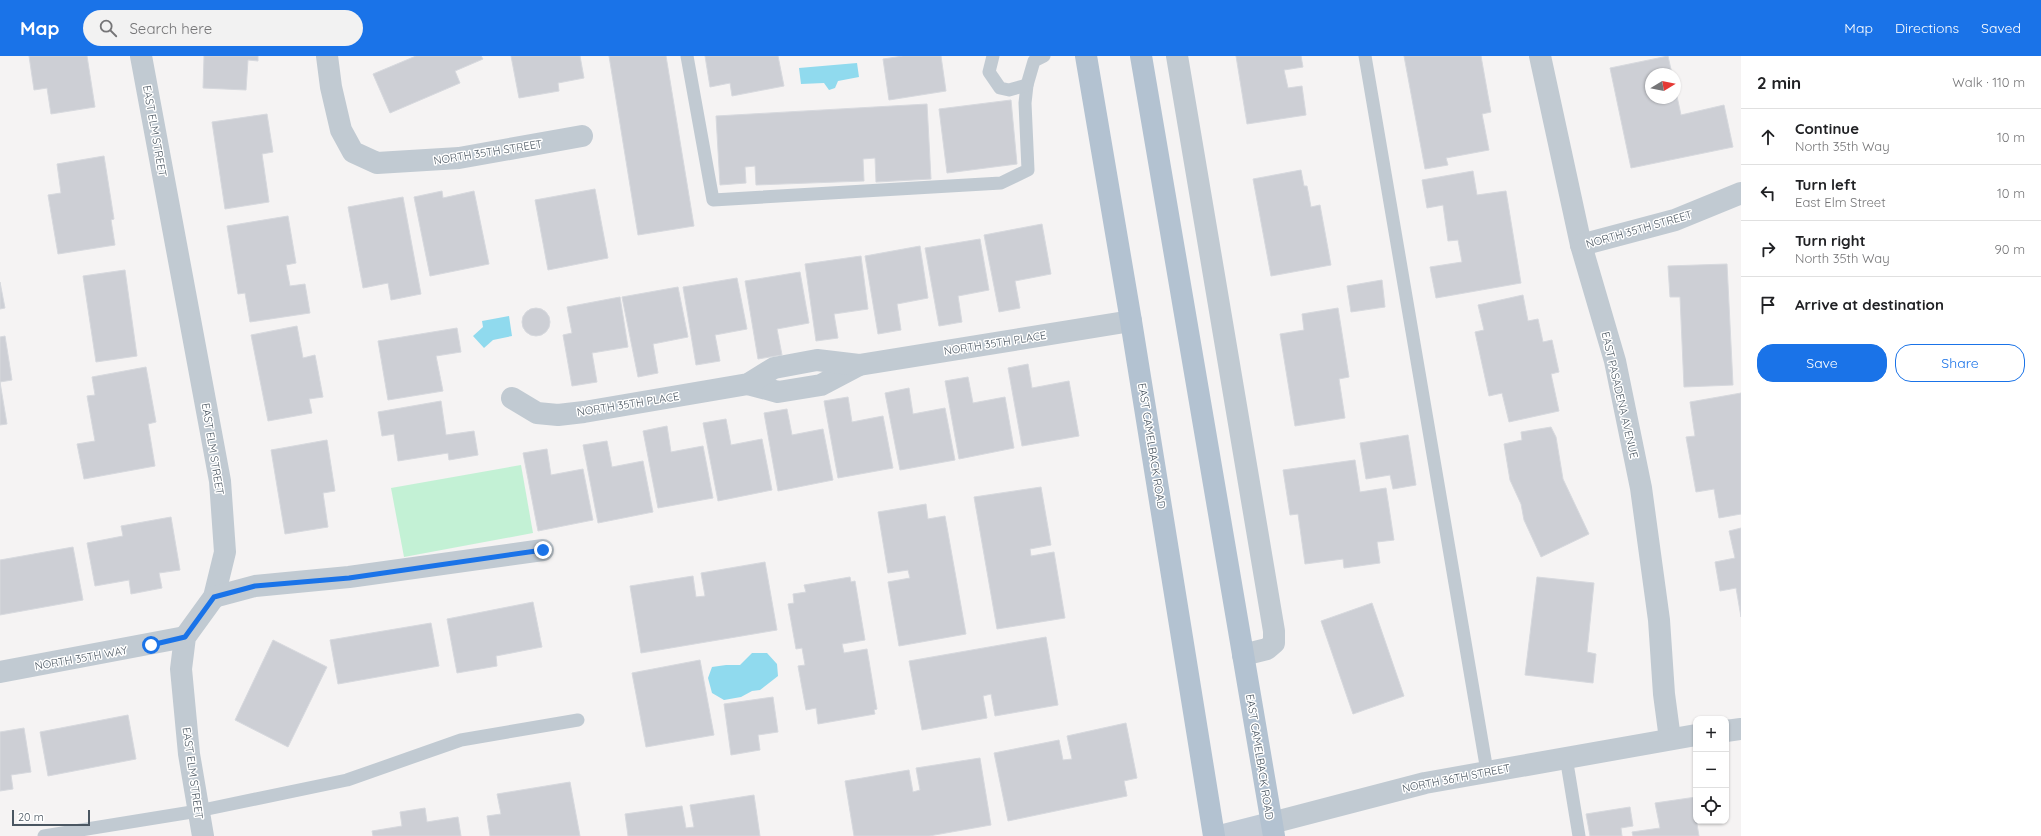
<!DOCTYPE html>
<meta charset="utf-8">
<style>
body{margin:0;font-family:Quicksand,sans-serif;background:#f2f2f2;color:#202124}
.controls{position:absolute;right:12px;bottom:12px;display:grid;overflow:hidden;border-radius:8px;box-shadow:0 1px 3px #0004}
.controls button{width:36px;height:36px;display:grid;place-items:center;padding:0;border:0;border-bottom:1px solid #e0e0e0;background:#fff;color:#202124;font:20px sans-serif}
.compass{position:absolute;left:1645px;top:12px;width:36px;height:36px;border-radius:50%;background:#fff;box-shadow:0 1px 3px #0004;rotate:80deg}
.scale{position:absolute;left:12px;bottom:10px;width:78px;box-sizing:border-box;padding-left:4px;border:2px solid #4a5661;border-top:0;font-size:11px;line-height:14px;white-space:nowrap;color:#4a5661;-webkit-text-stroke:3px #fff;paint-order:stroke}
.stop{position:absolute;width:12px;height:12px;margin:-9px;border:3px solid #1a73e8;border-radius:50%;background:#fff}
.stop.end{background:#1a73e8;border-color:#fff;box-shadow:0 1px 4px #0008}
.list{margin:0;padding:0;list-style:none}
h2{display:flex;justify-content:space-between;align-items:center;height:52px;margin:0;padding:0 16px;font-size:17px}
h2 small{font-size:13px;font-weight:400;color:#757577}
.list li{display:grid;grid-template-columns:26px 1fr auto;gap:12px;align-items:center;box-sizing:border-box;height:56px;padding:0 16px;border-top:1px solid #e0e0e0}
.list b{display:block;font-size:15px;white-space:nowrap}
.list p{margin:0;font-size:13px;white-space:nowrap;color:#757577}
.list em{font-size:13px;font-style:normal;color:#757577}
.actions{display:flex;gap:8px;padding:12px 16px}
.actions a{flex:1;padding:9px 0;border:1px solid #1a73e8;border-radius:16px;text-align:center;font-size:14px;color:#1a73e8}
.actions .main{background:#1a73e8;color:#fff}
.icon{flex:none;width:22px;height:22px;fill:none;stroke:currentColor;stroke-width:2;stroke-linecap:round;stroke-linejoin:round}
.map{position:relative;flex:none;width:1741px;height:780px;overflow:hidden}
header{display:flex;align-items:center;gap:24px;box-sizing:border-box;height:56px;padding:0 20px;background:#1a73e8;color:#fff}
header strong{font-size:19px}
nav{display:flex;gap:22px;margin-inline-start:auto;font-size:14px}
.search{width:280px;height:36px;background:#f2f2f2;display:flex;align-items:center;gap:10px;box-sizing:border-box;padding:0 14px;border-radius:22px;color:#757577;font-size:15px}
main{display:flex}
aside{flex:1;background:#fff}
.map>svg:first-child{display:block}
</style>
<header>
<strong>Map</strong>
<div class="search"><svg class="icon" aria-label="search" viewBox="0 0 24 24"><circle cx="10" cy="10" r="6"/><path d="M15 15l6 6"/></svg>Search here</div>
<nav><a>Map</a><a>Directions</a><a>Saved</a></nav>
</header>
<main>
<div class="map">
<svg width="1741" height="780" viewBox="0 0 1741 780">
<rect width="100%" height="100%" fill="#f5f3f3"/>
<path fill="#c3f1d5" d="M521,409L533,477L404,501L391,432Z"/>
<g fill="#90daee">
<path d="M857,7L859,21L838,25L835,32L829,34L824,27L801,28L799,12Z"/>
<path d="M509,260L512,280L493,284L484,292L473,280L483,271L482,265Z"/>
<path d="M752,597H767L777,608L778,620L760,634L752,635L741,641L724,644L712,637L708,622L712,611L726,609H740Z"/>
</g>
<g fill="#cdcfd5" stroke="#d7d9de">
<path d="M29,0H87L95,51L51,58L47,32L34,34Z"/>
<path d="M204,0H258V5L248,4L246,34L203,32Z"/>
<path d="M416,0H481L483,3L455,15L460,27L390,57L373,18Z"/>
<path d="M511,0H580L584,22L558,27L559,35L519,42Z"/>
<path d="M609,0H666L694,170L638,179Z"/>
<path d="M705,0H778L784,30L732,40L730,27L710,31Z"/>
<path d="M903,0H941L946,35L889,44L883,3Z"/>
<path d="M1236,0H1301L1303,11L1284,14L1288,32L1302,30L1306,59L1247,68Z"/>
<path d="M1404,0H1481L1491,56L1482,58L1489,94L1446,102L1448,109L1425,113Z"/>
<path d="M1668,0L1672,18H1651V42H1675V31L1681,59L1724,49L1733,91L1631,112L1610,12Z"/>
<path d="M1011,44L1017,108L947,117L939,53Z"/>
<path d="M927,48L931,123L876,126L875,102L863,103L864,125L756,129L755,110L745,111L746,127L720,129L716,60Z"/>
<path d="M267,58L273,96L262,98L269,146L225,153L212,66Z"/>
<path d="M104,100L114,163L111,164L115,189L58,198L48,139L61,137L57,108Z"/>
<path d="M1301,114L1304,130H1307L1311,151L1320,149L1331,209L1271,220L1253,123Z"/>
<path d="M1473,115L1477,139L1506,135L1521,227L1436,242L1430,211L1462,206L1458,184L1448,185L1443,149L1427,152L1422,124Z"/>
<path d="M595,133L608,202L548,214L535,144Z"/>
<path d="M442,135L443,142L474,135L489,208L430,220L414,141Z"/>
<path d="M403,141L421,238L391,244L388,227L363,232L348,151Z"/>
<path d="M288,160L296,207L286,209L290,230L305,228L310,257L250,266L245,237L238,238L227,170Z"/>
<path d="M1042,168L1051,218L1015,225L1020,252L999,256L984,179Z"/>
<path d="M980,183L989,234L958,240L962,266L939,270L925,192Z"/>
<path d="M920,190L928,242L897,248L901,274L878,278L865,200Z"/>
<path d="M861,200L868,253L834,258L838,282L816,285L805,208Z"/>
<path d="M1727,208L1733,329L1684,331L1680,241H1670L1668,210Z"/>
<path d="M125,214L137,300L96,306L83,220Z"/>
<path d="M800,216L809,267L777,273L782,299L758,303L745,225Z"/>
<path d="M737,222L747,273L715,279L720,305L696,309L683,231Z"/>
<path d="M1382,224L1385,251L1351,256L1347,230Z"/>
<path d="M0,226L5,252L0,253Z"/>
<path d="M678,231L688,281L653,288L658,317L638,321L622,241Z"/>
<path d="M1523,239L1528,265L1538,263L1543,286L1552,284L1559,316L1551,318L1559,355L1509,366L1502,337L1489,340L1475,276L1484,274L1478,249Z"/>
<path d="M620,241L628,291L592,297L597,326L572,330L563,279L572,277L567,251Z"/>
<path d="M1338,252L1349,321L1339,323L1345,362L1295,370L1280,278L1304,274L1302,258Z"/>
<circle cx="536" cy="266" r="14"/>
<path d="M297,270L303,302L315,299L323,341L309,343L312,357L268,365L251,279Z"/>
<path d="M457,272L461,296L436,300L443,335L388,344L378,285Z"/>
<path d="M5,280L12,324L0,326L7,368L0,369V281Z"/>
<path d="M1028,308L1032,332L1069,325L1079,380L1022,390L1008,312Z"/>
<path d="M146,311L156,366L148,368L155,410L84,423L77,388L95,385L87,340L95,339L92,321Z"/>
<path d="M968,321L973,347L1005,341L1014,392L959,403L945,325Z"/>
<path d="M909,332L913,358L945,352L955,404L900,414L885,337Z"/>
<path d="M1741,337V458L1719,462L1714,433L1696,436L1686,381L1695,380L1690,346Z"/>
<path d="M848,341L852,366L883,360L893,412L838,422L824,345Z"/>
<path d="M441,345L446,379L474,375L478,399L449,404L448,397L398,405L394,378L382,380L378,356Z"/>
<path d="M787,353L792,379L823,373L833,424L778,435L764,357Z"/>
<path d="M726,363L731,389L762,383L772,434L718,445L703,367Z"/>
<path d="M667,370L671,396L703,390L713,442L658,452L643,375Z"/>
<path d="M1551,371L1556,381L1563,423L1589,478L1541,501L1524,464L1521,448L1510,424L1504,388L1522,384L1521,376Z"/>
<path d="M1408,379L1416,429L1393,433L1390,419L1366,423L1360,387Z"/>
<path d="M327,384L335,435L323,437L328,471L285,478L271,394Z"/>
<path d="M607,385L612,411L643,405L653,456L598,467L583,389Z"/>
<path d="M547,393L551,419L583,413L593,464L538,475L523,397Z"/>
<path d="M1355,404L1360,436L1386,432L1394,484L1377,486L1380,507L1344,512L1343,503L1305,508L1298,458L1290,459L1283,414Z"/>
<path d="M1041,431L1051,489L1030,493L1031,500L1054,496L1065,562L997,573L974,441Z"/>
<path d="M926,448L928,463L945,460L966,578L899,590L888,526L910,522L908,514L888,517L878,456Z"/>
<path d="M171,461L180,514L159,517L162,532L131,538L129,524L95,530L87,487L123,480L121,470Z"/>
<path d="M1741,472V561L1736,532L1720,535L1715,506L1735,502L1729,475Z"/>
<path d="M73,491L83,544L0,559V504Z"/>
<path d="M765,506L777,574L641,597L630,530L693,520L696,541L705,540L701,517Z"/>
<path d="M850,521L851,526L855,525L865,584L842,588L844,597L867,593L877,653L874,654L875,658L818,668L816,652L806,654L798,610L805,609L802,592L796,593L788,548L794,547L793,538L806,536L804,529Z"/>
<path d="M1537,521L1594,527L1587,596L1596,598L1593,627L1525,619Z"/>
<path d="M533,546L542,591L496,600L497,610L457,617L447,563Z"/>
<path d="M1372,547L1404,640L1353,658L1321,565Z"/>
<path d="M431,567L439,610L338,628L330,584Z"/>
<path d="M1046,581L1058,649L995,660L991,638L983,640L987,662L922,674L909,605Z"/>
<path d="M273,584L327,611L288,691L235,664Z"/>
<path d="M700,604L714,679L646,691L632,617Z"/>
<path d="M773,641L778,676L758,679L760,694L731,699L724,648Z"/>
<path d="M128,659L136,703L48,720L40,676Z"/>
<path d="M1126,667L1137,722L1124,725L1127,740L1008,765L994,697L1059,684L1063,704L1072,703L1067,680Z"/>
<path d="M24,672L31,716L11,719L13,733L0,735V676Z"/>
<path d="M980,702L991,769L929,780H854L845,725L909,714L913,736L920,734L916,712Z"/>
<path d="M570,726L580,780H490L487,760L501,758L497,738Z"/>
<path d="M754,739L760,780H628L625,758L682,750L686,772L694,771L690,749Z"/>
<path d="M1696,741V765H1705V767L1697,768L1699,780H1633L1632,776L1660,772L1655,747Z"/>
<path d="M1630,751L1633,770L1621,772L1622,780H1590L1586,758Z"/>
<path d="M425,752L427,766L458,761L461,780H373L372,775L402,770L400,756Z"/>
</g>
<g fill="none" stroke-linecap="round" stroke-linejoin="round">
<g stroke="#c1cad2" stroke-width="13">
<path d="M687,0L713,144L1001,127L1028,114L1025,47L1027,29L1034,5L1044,0"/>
<path d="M993,0L989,16L1000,32L1009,34L1027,29"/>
<path d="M1365,0L1487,715"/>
<path d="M1566,701L1579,780"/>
<path d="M44,780L198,755L347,724L461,684L578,664"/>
</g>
<g stroke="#c1cad2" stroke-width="22">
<path d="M141,0L220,425L225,496L214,541L185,581L181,613L189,698L203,780"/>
<path d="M327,0L331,31L341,74L353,96L377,107L459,102L582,80"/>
<path d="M1177,0L1274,575V587L1267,593L1243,599"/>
<path d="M1540,0L1581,189L1615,305L1641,432L1659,564L1664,638L1670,683"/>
<path d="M1581,189L1675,164L1741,137"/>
<path d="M748,328L778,336L821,329L859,309"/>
<path d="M512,342L537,357L558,359L584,356L748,328L774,312L817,304L859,309L1131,265"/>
<path d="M214,541L255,530L349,521L543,494"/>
<path d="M0,616L185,581"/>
<path d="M1726,675L1741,673"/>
<path d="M1271,767L1425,727L1696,679"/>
</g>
<path stroke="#c1cbd6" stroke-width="22" d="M1220,780L1271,767"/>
<g stroke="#b3c2d1" stroke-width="22">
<path d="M1086,0L1131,265L1214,780"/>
<path d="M1141,0L1274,780"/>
</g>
</g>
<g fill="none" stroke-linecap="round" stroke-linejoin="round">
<path stroke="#1a73e8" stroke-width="5" d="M151,589L185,581L214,541L255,530L349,522L543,494"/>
</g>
<g text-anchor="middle" stroke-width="3" stroke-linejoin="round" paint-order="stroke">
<g font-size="11" fill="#4a5661" stroke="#fff">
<text transform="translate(155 75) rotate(80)" y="4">EAST ELM STREET</text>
<text transform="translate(488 96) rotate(-9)" y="4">NORTH 35TH STREET</text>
<text transform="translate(1639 173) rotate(-16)" y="4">NORTH 35TH STREET</text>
<text transform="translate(995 287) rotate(-9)" y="4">NORTH 35TH PLACE</text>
<text transform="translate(1620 339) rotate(77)" y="4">EAST PASADENA AVENUE</text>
<text transform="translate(628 348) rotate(-9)" y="4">NORTH 35TH PLACE</text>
<text transform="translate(1152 390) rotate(81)" y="4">EAST CAMELBACK ROAD</text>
<text transform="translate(213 393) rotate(81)" y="4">EAST ELM STREET</text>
<text transform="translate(81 602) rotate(-10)" y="4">NORTH 35TH WAY</text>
<text transform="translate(1260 701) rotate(81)" y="4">EAST CAMELBACK ROAD</text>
<text transform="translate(193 717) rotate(82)" y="4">EAST ELM STREET</text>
<text transform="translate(1456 722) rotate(-11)" y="4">NORTH 36TH STREET</text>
</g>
</g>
</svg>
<div class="controls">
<button>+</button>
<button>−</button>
<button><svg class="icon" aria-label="locate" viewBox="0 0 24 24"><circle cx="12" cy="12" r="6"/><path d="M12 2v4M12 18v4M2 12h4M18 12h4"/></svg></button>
</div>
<svg class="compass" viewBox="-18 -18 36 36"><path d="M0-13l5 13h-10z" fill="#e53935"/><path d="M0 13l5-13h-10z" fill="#757577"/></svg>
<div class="scale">20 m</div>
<div class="stop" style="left:151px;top:589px"></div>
<div class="stop end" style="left:543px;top:494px"></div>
</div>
<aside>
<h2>2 min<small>Walk · 110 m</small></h2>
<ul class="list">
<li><svg class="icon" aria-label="ahead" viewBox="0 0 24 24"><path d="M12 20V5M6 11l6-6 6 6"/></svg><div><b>Continue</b><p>North 35th Way</p></div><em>10 m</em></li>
<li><svg class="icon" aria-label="left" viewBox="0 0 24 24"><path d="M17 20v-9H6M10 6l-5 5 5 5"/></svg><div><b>Turn left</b><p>East Elm Street</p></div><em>10 m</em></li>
<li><svg class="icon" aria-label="right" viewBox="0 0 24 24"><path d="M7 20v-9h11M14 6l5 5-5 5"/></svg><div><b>Turn right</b><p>North 35th Way</p></div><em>90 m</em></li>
<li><svg class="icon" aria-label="arrive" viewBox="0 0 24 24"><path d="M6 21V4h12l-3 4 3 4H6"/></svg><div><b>Arrive at destination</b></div></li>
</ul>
<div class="actions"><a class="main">Save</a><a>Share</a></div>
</aside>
</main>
